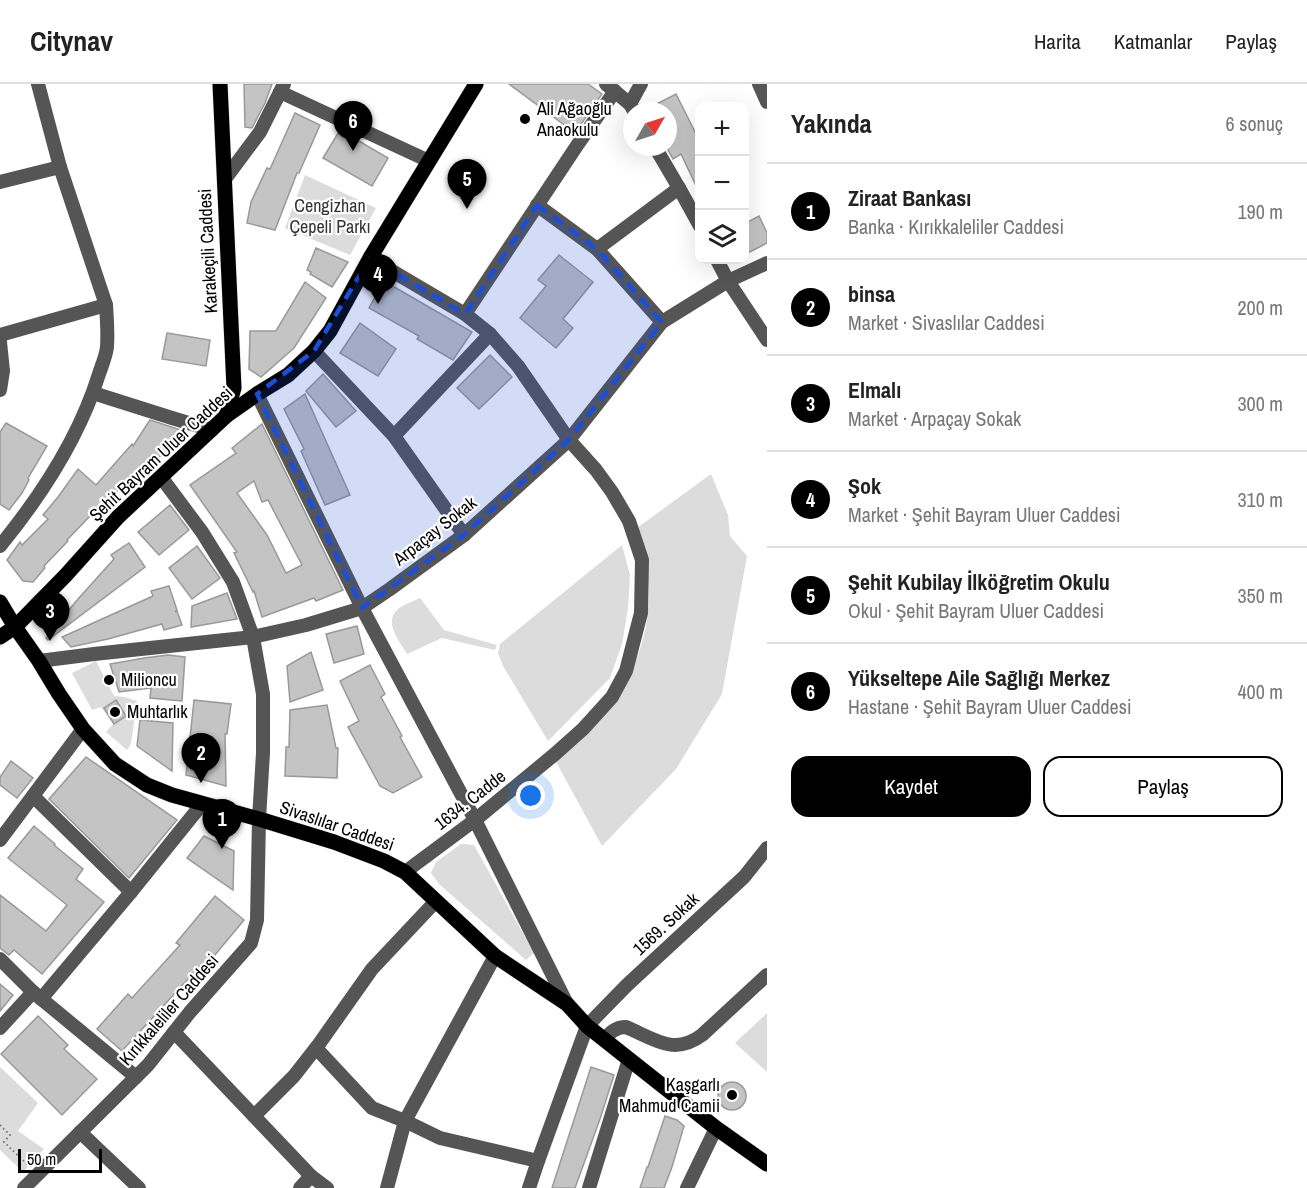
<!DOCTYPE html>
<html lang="tr">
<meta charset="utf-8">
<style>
body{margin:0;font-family:"Archivo Narrow",sans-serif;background:#f6f6f6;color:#222}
.controls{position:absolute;right:18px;top:18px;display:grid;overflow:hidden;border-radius:12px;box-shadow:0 6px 24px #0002}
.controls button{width:54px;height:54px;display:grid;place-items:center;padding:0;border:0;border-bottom:2px solid #e0e0e0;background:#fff;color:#222;font:30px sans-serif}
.compass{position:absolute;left:623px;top:18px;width:54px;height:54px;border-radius:50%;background:#fff;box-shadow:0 6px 24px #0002;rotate:51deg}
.scale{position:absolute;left:18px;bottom:15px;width:84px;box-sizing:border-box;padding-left:6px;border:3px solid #000;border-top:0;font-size:16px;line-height:21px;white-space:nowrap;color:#000;-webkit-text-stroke:4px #fff;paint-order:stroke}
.you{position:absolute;left:531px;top:712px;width:21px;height:21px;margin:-15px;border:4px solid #fff;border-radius:50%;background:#1a73e8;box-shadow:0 0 0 9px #1a73e833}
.badge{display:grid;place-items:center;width:39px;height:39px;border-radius:50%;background:#000;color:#fff;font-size:20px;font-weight:700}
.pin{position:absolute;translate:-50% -50px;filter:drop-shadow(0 2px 3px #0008)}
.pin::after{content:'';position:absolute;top:32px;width:21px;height:18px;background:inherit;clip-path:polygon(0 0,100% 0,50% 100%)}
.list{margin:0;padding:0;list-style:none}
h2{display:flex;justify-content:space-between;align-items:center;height:78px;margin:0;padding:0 24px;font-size:26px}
h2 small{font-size:20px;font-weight:400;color:#767676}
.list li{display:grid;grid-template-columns:39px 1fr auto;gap:18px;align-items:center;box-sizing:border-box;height:96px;padding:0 24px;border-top:2px solid #e0e0e0}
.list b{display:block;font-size:22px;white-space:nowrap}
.list p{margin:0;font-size:20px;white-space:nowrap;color:#767676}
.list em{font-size:20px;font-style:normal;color:#767676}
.actions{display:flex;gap:12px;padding:18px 24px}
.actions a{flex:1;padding:14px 0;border:2px solid #000;border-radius:18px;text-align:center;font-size:21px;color:#000}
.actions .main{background:#000;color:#fff}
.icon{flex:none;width:33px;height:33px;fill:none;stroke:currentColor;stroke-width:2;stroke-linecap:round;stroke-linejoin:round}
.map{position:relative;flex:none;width:767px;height:1104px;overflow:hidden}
header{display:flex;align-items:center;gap:36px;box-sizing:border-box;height:84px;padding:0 30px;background:#fff;border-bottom:2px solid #e0e0e0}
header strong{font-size:28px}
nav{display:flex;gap:33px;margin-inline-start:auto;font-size:21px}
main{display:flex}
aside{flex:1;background:#fff}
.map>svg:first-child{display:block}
</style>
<header>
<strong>Citynav</strong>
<nav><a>Harita</a><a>Katmanlar</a><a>Paylaş</a></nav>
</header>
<main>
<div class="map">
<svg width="767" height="1104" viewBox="0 0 767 1104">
<rect width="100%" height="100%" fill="#fff"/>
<g fill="#dcdcdc">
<path d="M305,91L376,124L350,171L285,144Z"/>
<path d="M711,390L728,431L730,452L747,472L722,610L676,685L602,762L556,678C568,667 583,656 593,644C645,583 663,521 637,444Z"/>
<path d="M622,461L630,491L628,524L622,560L610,594L548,657L503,582L498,569L500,560Z"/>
<path d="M420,514L444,546L497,561L495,566L442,554L407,570C399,556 381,535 401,523C407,519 414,517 420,514Z"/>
<path d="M96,577L114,612L125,613L137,617L131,660L127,666L106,648L113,640L101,623L92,626L72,589Z"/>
<path d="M461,760L474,761L534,869L526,876L440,801L431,789L436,778Z"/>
<path d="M767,929V988L735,959Z"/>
<path d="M0,983L38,1019L18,1047L44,1065L23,1088L0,1066Z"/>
</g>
<g fill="#c4c4c4" stroke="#999" stroke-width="1.5" fill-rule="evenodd">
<path d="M244,0H272L265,19L252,44L245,43Z"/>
<path d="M509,0H588L602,10L575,49Z"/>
<path d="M676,10L699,56V108L681,70L673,75L668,66V27H643Z"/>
<path d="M295,29L320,41L299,89H297L275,146L247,139L251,118L267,84L270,85Z"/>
<path d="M340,46L388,74L372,102L323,74Z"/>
<path d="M759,132L767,149V159L744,171V140Z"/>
<path d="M316,164L348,178L332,203L310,190L311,188L307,186Z"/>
<path d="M559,171L593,198L563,235L573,244L556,264L520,234L546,202L538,196Z"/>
<path d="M384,197L472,248L453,276L417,255L419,252L369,224Z"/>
<path d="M305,198L326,214L294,264L261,293L249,285L250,247H276Z"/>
<path d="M360,239L396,265L378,292L340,269Z"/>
<path d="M167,249L210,256L206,282L162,275Z"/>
<path d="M490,271L512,293L479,325L457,304Z"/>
<path d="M323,290L356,327L336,343L306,307Z"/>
<path d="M305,310L350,411L325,421L301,367L304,365L284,325Z"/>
<path d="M150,336L187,348L157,375L115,409L114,407L67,456L68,457L44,482L45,484L33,498L23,497L7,476L20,458L22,461L48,435L43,431L58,413L78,385L96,401L132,360L133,362Z"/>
<path d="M6,339L47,362L28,394L29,396L22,409L9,426L0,420V348Z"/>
<path d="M262,340L343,506L316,517L314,514L262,533L254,507L253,508L234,469L237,468L190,401L236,369L232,364ZM254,397L262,418L268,416L302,481L286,489L267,451L237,409Z"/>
<path d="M170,421L189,446L159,471L138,448Z"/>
<path d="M129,459L145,483L48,556L46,554L78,515L114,475L111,471Z"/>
<path d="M197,462L220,494L192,515L169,484Z"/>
<path d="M169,502L177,526L175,528L177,527L182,541L164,546L162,540L108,555L71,563L62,553L153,512L151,507Z"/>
<path d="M227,509L237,535L191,543L192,522Z"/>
<path d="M357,542L364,570L334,579L326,550Z"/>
<path d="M311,568L323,606L290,618L287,582Z"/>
<path d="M168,571L185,573L182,617L150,614L151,604L119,608L110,580L144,574Z"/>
<path d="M370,581L385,610L381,613L402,652L400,653L422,693L393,709L380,702L348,643L359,637L340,597Z"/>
<path d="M116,616L126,632L114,640L104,624Z"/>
<path d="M194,616L231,620L227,650H225L226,702L186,691Z"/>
<path d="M327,621L336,664H338L337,694L285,692L286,663H289L290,626Z"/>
<path d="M140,636L173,639L172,687L137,662Z"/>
<path d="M86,673L177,736L129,794L49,715Z"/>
<path d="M11,677L33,694L17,714L0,701V693Z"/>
<path d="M34,742L55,760L54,761L83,785L76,795L104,818L42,890L14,866L9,871L0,864V811L46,847L67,821L8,774Z"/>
<path d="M204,752L234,767L233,806L187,774Z"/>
<path d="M215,812L244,836L205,883L202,880L122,967L97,945L128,910L132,914L180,861L176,859Z"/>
<path d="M0,900L13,911L0,927Z"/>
<path d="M38,932L68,961L64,965L97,995L62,1031L1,970Z"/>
<path d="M591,983L614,991L600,1035L575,1104H552Z"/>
<circle cx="732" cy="1012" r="14"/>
<path d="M665,1032L677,1036L684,1042L672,1083L664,1104H640L647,1083H648Z"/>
</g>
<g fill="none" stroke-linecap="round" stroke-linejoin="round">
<g stroke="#dbdbdb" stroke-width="16">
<g id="major">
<path d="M220,0L234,304L226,332"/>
<path d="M0,518L15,543L39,577L59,610L83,645L115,680L147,701L172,711L259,735L334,758L384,777L405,788L495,872L567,920L587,942L716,1044L767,1080"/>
<path d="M0,553L15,543L66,491L118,433L226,332L257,310L288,291L314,267L330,247L370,174L476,0"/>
</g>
</g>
<path stroke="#777" stroke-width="2" stroke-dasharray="1.5 3" stroke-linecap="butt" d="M0,1041L10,1051L4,1058L29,1082"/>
<g stroke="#555" stroke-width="14">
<path d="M606,0L630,20L634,27"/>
<path d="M759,0L767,18"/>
<path d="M280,8L429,77"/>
<path d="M630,20L641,0"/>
<path d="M655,63L679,104L700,142"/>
<path d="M225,95L260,48L284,0"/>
<path d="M0,98L60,83"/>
<path d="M537,121L597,165L662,238"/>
<path d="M597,165L679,104"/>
<path d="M370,174L465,230L490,250L518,282L569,356L596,386L612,408L629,437L642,476L641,529L626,587L612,613L583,645L555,670L475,736L405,788"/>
<path d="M717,176L728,197L767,256"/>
<path d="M465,230L578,60L615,7"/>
<path d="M0,251L106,221"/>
<path d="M0,258L3,287L0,306"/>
<path d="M314,267L394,352L464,451"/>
<path d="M93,309L172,334L212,346"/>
<path d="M257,310L362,524L475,736L567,920"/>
<path d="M394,352L490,250"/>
<path d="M0,462C41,412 80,351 99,290C102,281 106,272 107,263C108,249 107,235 106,221L60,83L38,0"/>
<path d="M39,577L94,570L253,553L306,541L362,524L390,505L464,451L569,356L662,238L728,197L767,179"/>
<path d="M33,712L131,808"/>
<path d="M0,756L83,645"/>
<path d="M0,875L33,908L136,993"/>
<path d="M41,915L131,808L202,720"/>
<path d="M0,944L33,908"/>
<path d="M174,948L311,1092L327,1104"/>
<path d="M604,955C611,948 616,943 626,943C654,955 674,972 702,951L767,891"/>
<path d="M316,964L372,1024L405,1037L440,1054L538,1077"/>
<path d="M254,1032L294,992L319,960L372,885L436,817"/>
<path d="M80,1048L139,1104"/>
<path d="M24,1104L148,981L190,928L251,859L257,836L259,735L263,669V610L253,553L233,498L202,448L161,393"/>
<path d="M300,1104L311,1092"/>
<path d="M387,1104L405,1037L495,872"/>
<path d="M529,1104L538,1077L587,942L627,901L744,793L767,764"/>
<path d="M589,1104L629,975"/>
<path d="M687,1104L716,1044"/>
</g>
<use href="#major" stroke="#000" stroke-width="15"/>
</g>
<path fill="#1d4ed8" fill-opacity="0.2" stroke="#1d4ed8" stroke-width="4.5" stroke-dasharray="12 8" stroke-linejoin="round" d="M537,121L597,165L662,238L569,356L464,451L362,524L257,310L314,267L370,174L465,230Z"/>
<g fill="#000" stroke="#fff" stroke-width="2">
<circle cx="525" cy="35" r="6"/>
<circle cx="109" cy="596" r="6"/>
<circle cx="115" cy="628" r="6"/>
<circle cx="732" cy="1011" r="6"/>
</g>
<g text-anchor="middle" stroke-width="4.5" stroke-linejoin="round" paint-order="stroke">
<g font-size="18" fill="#000" stroke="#fff" text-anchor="start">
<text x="537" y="31">Ali Ağaoğlu<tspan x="537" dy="21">Anaokulu</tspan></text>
<text x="121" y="602">Milioncu</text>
<text x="127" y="634">Muhtarlık</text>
<text x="720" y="1007" text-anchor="end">Kaşgarlı<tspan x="720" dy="21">Mahmud Camii</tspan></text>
</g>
<g font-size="18" fill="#333" stroke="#fff">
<text x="330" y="128">Cengizhan<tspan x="330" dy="21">Çepeli Parkı</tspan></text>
</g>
<g font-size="18" fill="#000" stroke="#fff">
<text transform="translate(208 167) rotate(-93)" y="6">Karakeçili Caddesi</text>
<text transform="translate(161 370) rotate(-43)" y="6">Şehit Bayram Uluer Caddesi</text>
<text transform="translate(435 447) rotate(-38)" y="6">Arpaçay Sokak</text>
<text transform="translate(470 716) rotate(-38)" y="6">1634. Cadde</text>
<text transform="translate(337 742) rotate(19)" y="6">Sivaslılar Caddesi</text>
<text transform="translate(666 840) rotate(-43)" y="6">1569. Sokak</text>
<text transform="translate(169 926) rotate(-49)" y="6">Kırıkkaleliler Caddesi</text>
</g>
</g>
</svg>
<div class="controls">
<button>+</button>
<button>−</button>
<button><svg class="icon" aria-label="layers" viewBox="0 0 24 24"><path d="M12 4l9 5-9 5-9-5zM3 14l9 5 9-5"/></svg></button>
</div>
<svg class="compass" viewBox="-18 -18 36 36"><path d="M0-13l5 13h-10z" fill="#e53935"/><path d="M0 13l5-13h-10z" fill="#767676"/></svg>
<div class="scale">50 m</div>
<div class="you"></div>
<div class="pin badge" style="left:222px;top:765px">1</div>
<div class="pin badge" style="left:201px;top:699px">2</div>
<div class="pin badge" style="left:50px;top:557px">3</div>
<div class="pin badge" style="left:378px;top:220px">4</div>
<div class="pin badge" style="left:467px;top:125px">5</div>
<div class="pin badge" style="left:353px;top:67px">6</div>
</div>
<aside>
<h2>Yakında<small>6 sonuç</small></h2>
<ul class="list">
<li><span class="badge">1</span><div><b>Ziraat Bankası</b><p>Banka · Kırıkkaleliler Caddesi</p></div><em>190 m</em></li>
<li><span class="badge">2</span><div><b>binsa</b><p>Market · Sivaslılar Caddesi</p></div><em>200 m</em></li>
<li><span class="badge">3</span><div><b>Elmalı</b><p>Market · Arpaçay Sokak</p></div><em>300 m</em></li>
<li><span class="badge">4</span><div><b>Şok</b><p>Market · Şehit Bayram Uluer Caddesi</p></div><em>310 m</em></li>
<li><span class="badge">5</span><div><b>Şehit Kubilay İlköğretim Okulu</b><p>Okul · Şehit Bayram Uluer Caddesi</p></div><em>350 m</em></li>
<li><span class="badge">6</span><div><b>Yükseltepe Aile Sağlığı Merkez</b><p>Hastane · Şehit Bayram Uluer Caddesi</p></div><em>400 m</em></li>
</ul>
<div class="actions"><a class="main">Kaydet</a><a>Paylaş</a></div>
</aside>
</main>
